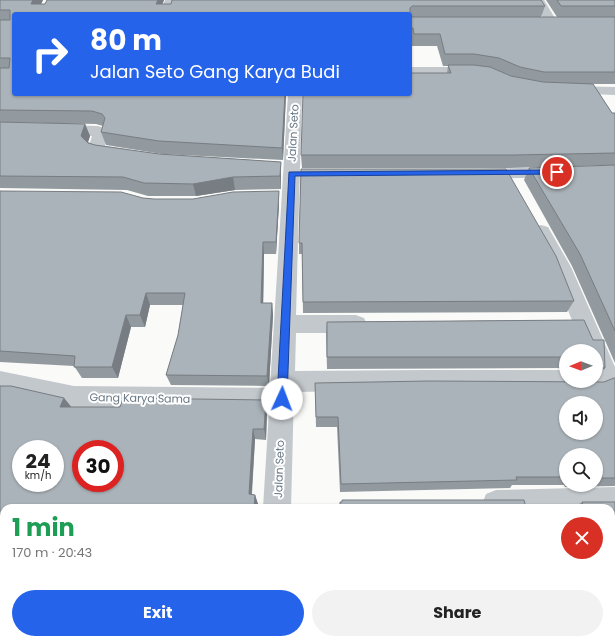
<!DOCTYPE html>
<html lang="en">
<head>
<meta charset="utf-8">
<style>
  :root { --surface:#fff; --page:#f2f2f2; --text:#222; --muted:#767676; --accent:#2563eb }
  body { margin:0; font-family:Poppins,sans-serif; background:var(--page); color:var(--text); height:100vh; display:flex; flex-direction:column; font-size:15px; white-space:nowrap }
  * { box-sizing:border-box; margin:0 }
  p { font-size:13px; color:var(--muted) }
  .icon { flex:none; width:22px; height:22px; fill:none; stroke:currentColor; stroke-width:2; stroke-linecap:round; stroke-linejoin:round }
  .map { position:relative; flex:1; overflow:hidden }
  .details { position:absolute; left:0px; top:504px; width:615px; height:140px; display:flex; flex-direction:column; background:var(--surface); border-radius:12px 12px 0 0; box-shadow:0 1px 3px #0004 }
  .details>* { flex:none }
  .hud { position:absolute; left:12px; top:12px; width:400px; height:84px; border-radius:4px; box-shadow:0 1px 3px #0004; background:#2563eb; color:#fff; overflow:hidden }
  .needle { width:26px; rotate:269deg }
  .fabs { position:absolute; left:559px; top:344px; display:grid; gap:8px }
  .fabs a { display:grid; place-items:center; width:44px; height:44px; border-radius:50%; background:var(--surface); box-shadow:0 1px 3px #0004; font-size:20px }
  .speed { position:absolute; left:12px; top:440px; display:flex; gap:8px; font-size:20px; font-weight:700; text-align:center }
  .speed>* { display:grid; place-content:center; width:52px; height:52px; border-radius:50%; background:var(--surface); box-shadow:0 1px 3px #0004; line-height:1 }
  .speed small { font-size:10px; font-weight:400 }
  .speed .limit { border:6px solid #d22; background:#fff; color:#111 }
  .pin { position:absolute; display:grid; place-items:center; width:34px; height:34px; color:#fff; margin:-17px; border:2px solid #fff; border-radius:50%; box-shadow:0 1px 4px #0007 }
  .me { position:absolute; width:44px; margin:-22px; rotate:2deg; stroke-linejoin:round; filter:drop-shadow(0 0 3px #0008) }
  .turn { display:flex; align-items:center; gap:14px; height:84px; padding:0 12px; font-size:18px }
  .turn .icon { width:52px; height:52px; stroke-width:2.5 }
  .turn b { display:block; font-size:28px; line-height:34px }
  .round { display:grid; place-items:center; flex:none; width:42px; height:42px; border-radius:21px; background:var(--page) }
  .head { display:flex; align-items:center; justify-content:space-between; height:68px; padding:0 12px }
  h1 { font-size:24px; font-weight:700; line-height:30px; color:#1e9e55 }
  .button { display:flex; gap:8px; margin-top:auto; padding:8px 12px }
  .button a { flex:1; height:46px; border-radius:24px; background:var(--accent); color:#fff; font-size:16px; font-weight:700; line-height:46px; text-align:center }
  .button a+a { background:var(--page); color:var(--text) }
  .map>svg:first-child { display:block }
</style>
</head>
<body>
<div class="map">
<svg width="615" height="644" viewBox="0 0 615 644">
  <rect width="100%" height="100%" fill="#fafaf8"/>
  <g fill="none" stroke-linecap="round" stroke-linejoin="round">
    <g fill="#c3c8cc" fill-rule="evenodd">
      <path d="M165,0H177L172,14H160Z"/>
      <path d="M532,0H544L558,23L556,26H548Z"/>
      <path d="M410,67H477L482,68L484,71L482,74L477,75H410Z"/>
      <path d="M568,86L615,87V95L563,93L561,90L563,87Z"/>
      <path d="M288,94H302L296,315H356L364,318L367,324L364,330L356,333H296L295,371L425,370H566V381H596V351H584L551,267L531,232L534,227L541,225L548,227L571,267L615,367V387H604L595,391L425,390L294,392L291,508H263L269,410L74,408L0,391V371L74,386L270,388Z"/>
      <path d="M0,123L98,126L104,128L108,134L105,146L127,149L129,153L127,157C116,159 101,156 90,153L88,150L92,136L0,133Z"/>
      <path d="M615,166V176L479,179L473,178L470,174L473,170L479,169Z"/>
      <path d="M615,487V515H611V508H484L482,504L486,494L496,490Z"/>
      <rect x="256" y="640" width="32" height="4"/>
    </g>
  </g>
  <g fill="#929a9f" fill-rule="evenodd">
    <path d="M0,0H43L41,4H45L47,0H164L162,4L545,6L541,17H557L546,0H615V84H593L612,113H615V165L509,168H302L301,155L447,73L448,66H443L437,46H412L411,40H410V14H14L286,94L283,160L162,154L106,145L101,132L103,126L96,124L0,122Z"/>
    <path d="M0,122L85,124L90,136L88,142L95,145L159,154L281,162V189L235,190L196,196H148L127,190L0,188Z"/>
    <path d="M615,165V363L572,266L524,180L529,168Z"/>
    <path d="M301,169L574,301L567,312L303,313L302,254H299V243Z"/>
    <path d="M0,191L154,199L279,204L276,254H264L263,303H272L273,315L269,386L171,385L166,375L178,335L183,305H150L145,327H131L118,378H82L74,366L0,362Z"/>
    <path d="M584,320L605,368L596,378V351H566V368L327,369L326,334L327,322Z"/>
    <path d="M615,378V486L565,487L564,485H512L510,488L340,492L337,427H316L315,383L604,382ZM566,455H596V485H566Z"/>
    <path d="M0,386L64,398L71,407L267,411L266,440L255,439L252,494L255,495L258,504L4,508V640H238V644H0Z"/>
    <path d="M582,502H615V644H600L599,640H611V508H574Z"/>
  </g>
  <g fill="#777d82">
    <path d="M33,0H43L36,14L31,4Z"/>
    <path d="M158,0H164L159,14L156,4Z"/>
    <path d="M285,94H286L283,160L282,148Z"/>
    <path d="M85,124L90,136L86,148L81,136Z"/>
    <path d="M281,162V189L280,176Z"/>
    <path d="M233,177L235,190L196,196L193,184Z"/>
    <path d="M279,191V204L276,254V242Z"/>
    <path d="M263,242L264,254L263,315L261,303Z"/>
    <path d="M146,293L150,305L145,327L140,315Z"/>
    <path d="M272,303L273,315L269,386L267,376Z"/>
    <path d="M126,315L131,327L118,378L112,367Z"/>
    <path d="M64,398L73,409L60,407Z"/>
    <path d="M266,400L267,411L266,440L264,429Z"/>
    <path d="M253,429L255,439L251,503L249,494Z"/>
    <path d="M255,495L258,504L257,508H254Z"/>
    <path d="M4,579V592L0,591Z"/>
    <rect x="234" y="640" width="4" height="4"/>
  </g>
  <g fill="#aab3b9" stroke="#777d82" fill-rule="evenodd">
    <path d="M0,0H33L31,4H45L47,0H158L156,4H171L172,0H541L545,6H412L410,8V16L412,17H615V72H544L520,67L499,58L474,54H445L440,34H414L413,28H410V14H14V94H285L282,148L159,141L101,132L105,118L102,114L92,111L0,110V68H9L10,58H0V20H10V10H0Z"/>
    <path d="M557,0H615V6H561Z"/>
    <path d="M448,65H474L490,67L511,76L543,82L593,84L612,113H615V153L514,155H301L303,94H410V73H451Z"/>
    <path d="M0,122L85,124L81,136L88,143L95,145L159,154L281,162L280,176L233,177L193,184L144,183L123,177L0,176Z"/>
    <path d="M615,165V331L580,254L529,168Z"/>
    <path d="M301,169H506L556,256L574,301L303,302L302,243H299Z"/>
    <path d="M0,191L121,192L143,198L154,199H193L233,192L279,191L276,242H263L261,303H272L267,376L166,375L178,335L185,293H146L140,315H126L112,367H74L75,356L0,351Z"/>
    <path d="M584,320L593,340H604L605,368H596V351H566V357H327V322Z"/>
    <path d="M614,378H615V478H596V455H566V477H516L517,480L341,484L338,417H316L315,383L429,381L604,382ZM566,403H596V433H566Z"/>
    <path d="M0,386H11L64,398L60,407H120L123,398L266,400L264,429H253L249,494L255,495L254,508H4V579L0,591H4V640H234V644H0ZM21,449H55V483H21ZM81,449H115V483H81Z"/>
    <path d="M342,500H524L526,508H309V507H340V502H342Z"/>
    <path d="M582,502H615V605L611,593V508H584Z"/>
    <path d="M611,632H615V644H614L611,635Z"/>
    <path d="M315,640H560L561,644H315Z"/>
  </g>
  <path fill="#2563eb" stroke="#184099" d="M557,170L560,172L559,174L295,176L287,399L286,402L282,404L279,402L277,399L289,172Z"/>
  <g text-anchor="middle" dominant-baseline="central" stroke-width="4" stroke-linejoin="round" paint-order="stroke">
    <g font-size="11" fill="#657683" stroke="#fff">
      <text transform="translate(293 133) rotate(-87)">Jalan Seto</text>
      <text transform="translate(140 398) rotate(1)">Gang Karya Sama</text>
      <text transform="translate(279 469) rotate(-88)">Jalan Seto</text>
    </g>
  </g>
</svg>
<div class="fabs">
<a><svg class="needle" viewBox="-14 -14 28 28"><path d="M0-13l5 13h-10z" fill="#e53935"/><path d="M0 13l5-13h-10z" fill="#767676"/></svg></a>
<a><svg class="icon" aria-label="sound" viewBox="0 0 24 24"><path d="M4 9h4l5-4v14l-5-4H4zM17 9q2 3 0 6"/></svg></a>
<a><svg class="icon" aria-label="search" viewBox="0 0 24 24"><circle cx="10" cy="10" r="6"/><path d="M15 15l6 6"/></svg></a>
</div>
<div class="speed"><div>24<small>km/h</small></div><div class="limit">30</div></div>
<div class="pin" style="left:557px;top:172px;background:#d93025"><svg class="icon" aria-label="arrive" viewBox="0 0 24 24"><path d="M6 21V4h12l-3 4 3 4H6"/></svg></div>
<svg class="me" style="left:282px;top:399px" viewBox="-20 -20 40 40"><circle r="19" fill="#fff"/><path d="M0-13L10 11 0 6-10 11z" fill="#2563eb"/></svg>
<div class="hud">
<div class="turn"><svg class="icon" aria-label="right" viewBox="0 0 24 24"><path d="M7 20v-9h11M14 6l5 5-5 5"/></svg><div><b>80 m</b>Jalan Seto Gang Karya Budi</div></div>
</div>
<section class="details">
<div class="head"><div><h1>1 min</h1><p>170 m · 20:43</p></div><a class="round" style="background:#d93025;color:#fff"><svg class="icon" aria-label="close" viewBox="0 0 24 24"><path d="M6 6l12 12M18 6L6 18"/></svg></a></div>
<div class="button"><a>Exit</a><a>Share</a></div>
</section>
</div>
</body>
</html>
